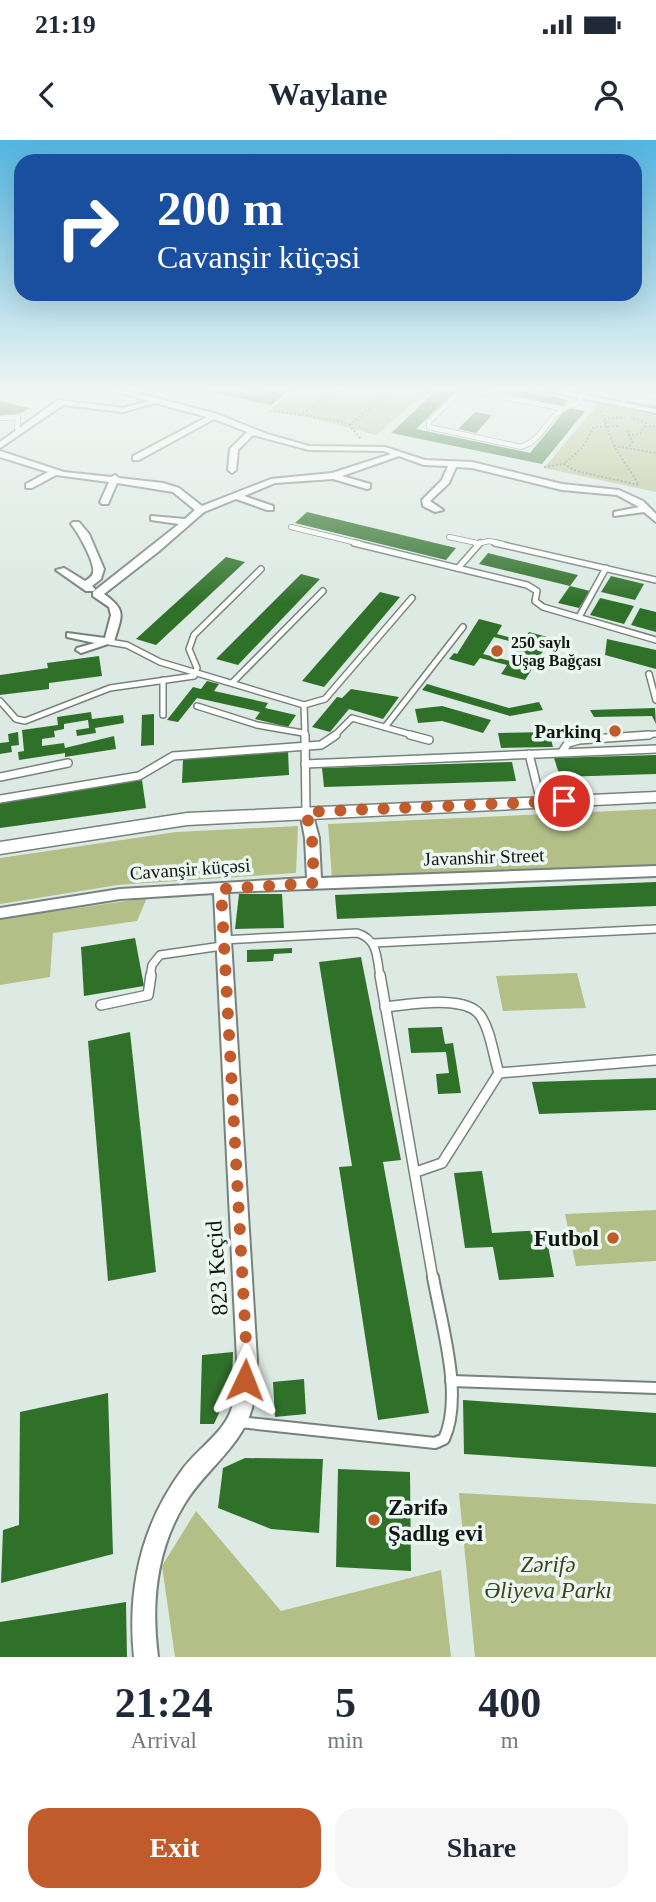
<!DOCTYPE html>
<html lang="en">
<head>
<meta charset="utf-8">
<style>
  :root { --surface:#fff; --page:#f6f6f7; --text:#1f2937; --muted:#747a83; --accent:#c15b2b }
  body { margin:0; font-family:"Times New Roman",serif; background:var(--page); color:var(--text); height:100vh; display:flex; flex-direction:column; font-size:26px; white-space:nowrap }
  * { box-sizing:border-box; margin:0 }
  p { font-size:23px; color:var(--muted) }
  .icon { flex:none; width:38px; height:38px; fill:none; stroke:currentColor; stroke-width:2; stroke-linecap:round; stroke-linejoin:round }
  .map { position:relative; height:1517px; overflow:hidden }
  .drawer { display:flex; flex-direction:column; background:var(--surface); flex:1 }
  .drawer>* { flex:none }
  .banner { position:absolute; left:14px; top:14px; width:628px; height:147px; border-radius:21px; box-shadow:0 7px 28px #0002; background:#1a4fa0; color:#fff; overflow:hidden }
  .pin { position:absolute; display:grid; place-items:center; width:60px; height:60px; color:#fff; margin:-30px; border:4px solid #fff; border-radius:50%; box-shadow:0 2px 7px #0007 }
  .me { position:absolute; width:77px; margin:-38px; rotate:2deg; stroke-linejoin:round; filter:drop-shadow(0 0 5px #0008) }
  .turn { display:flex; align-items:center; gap:24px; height:147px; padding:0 28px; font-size:32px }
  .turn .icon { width:91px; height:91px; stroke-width:2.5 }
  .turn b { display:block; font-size:49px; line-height:60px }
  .eta { display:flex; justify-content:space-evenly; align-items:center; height:119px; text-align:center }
  .eta b { font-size:42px; font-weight:800; line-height:49px }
  .primary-button { display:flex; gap:14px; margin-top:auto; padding:14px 28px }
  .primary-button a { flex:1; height:80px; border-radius:21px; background:var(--accent); color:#fff; font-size:28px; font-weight:800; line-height:80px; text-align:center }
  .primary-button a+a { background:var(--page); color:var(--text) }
  .status { display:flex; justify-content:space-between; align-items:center; height:49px; padding:0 35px; background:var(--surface); direction:ltr }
  .status svg { height:19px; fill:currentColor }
  header { display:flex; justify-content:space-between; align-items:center; height:91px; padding:0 28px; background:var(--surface); font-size:32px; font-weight:800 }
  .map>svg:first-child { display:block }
</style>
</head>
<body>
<div class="status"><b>21:19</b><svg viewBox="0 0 49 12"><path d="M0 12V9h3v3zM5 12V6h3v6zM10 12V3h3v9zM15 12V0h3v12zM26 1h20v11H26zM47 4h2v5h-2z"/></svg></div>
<header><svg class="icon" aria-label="back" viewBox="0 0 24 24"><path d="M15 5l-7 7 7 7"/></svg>Waylane<svg class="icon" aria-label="person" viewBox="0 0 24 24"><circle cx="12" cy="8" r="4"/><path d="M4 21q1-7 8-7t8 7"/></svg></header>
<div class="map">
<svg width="656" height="1517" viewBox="0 0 656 1517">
  <rect width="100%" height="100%" fill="#ddeae4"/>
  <g fill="#b4bf88">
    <path d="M296,250H429L376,295L299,275L267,272Z"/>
    <path d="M598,264L656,275V352L544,328Z"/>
    <path d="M656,669V726L332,739L328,684Z"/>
    <path d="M298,686L296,733L118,745L0,764V718L176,692Z"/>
    <path d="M147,758L137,781L53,793L50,837L0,845V779Z"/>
    <path d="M577,833L586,868L503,871L496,836Z"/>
    <path d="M656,1070V1121L576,1126L565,1074Z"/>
    <path d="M459,1353L656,1364V1517H475Z"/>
    <path d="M196,1371L281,1471L441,1430L451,1517H175L162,1426Z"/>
  </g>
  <g fill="#30712a" fill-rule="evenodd">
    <path d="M236,250L262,256L270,250H290L271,265L205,251Z"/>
    <path d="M437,250H457L416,289L530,313L567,268L585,271L542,324L391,293Z"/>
    <path d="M488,250H519L568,260L562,266Z"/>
    <path d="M0,261L30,268L21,273L0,276Z"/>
    <path d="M475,272L492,275L476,293L458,289Z"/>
    <path d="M307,372L456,408L446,420L295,383Z"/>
    <path d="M488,413L578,435L570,446L590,451L579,468L558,463L570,446L479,424Z"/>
    <path d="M226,417L245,422L156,505L136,499Z"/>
    <path d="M301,434L320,439L238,525L216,519Z"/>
    <path d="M611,436L644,444L635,460L601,452Z"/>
    <path d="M380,452L400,457L324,547L302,541Z"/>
    <path d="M600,458L634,466L624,484L590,475Z"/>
    <path d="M640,468L656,472V492L631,485Z"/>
    <path d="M479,479L502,485L497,494L523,501L529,492L551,498L525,540L501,534L507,525L480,518L474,526L449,519L454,513L457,514ZM494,497L521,504L510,521L483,514Z"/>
    <path d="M607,499L656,510V529L605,515Z"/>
    <path d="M99,516L102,536L49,543V549L0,555V535L48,528L47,523Z"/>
    <path d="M207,541L219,544L214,551L268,563L265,568L296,575L288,587L255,579L260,572L197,558L178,582L167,580L193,547L201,549Z"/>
    <path d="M427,544L509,568L539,562L543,570L510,576L422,550Z"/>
    <path d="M351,549L399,557L383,579L349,569L330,592L312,587L337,557L342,558Z"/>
    <path d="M442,566L491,580L483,593L442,581L418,583L415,569Z"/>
    <path d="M655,568L656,584L652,576L594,577L590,570Z"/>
    <path d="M91,572L92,579L123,575L124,583L95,588L96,593L77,596L76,590L89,588L88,580L64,584V589L54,591L55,597L42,599V606L64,603L65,608L114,596L116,609L65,617V613L19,620L18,612L24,611L22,590L58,585L57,577Z"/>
    <path d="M154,574V605L141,606L142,575Z"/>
    <path d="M18,592L19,605L11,606L12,612L0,614V603L9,602L8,594Z"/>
    <path d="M549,592L553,607L501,608L498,593Z"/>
    <path d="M288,611L289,635L182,643L183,619Z"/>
    <path d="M656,615V634L560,637L554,618Z"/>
    <path d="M512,622L516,641L324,647L322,628Z"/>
    <path d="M142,640L146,668L0,688V661Z"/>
    <path d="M656,742V766L337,779L335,755Z"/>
    <path d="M239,754H282L284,788L235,789Z"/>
    <path d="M135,798L144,846L84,856L81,807Z"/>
    <path d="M292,808V813L274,814L273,821L247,822V810Z"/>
    <path d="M361,817L401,1020L383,1022L429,1273L378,1280L339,1027L352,1026L319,822Z"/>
    <path d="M442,887L445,904L453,903L461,953L438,954L436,934L449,933L446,912L411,913L408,888Z"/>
    <path d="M130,892L156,1132L108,1141L88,901Z"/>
    <path d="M656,938V970L539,974L532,942Z"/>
    <path d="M482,1031L492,1093L545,1090L554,1137L499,1140L493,1107L465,1108L454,1033Z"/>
    <path d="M233,1212L232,1245L214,1284H200L202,1215Z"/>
    <path d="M304,1239L306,1274L275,1277L273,1242Z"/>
    <path d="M108,1253L113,1414L1,1443L3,1390L19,1385L20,1272Z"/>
    <path d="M463,1260L656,1273V1327L464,1314Z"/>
    <path d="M245,1318L323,1319L319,1393L271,1389L218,1368L223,1328Z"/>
    <path d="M338,1329L410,1332L411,1431L336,1427Z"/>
    <path d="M126,1462L127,1517H0V1482Z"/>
  </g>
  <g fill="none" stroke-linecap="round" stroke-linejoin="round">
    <defs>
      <g id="service-far4">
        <path d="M251,250H260"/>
        <path d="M461,250L429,282V287L521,307C549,297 544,272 578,263L584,250"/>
        <path d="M467,250L560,268"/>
        <path d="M620,265L627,258L656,263"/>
        <path d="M0,278L18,277L17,288L21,290"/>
        <path d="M291,387L361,404"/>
        <path d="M449,397L477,403"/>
        <path d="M476,404L489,401L503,404"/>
      </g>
      <g id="service-far3">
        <path d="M354,403L527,445L537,451L535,461L543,467L656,500"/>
        <path d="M495,403L656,440"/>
        <path d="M458,428L480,403"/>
        <path d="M579,477L606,428"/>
        <path d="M109,502L127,505L160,522L304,565"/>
        <path d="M649,534L656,560"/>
        <path d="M163,540V575"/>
        <path d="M233,542L323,451"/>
        <path d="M0,561L16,579L25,581L110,548L194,536L197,528L189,509L194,495L261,429"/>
        <path d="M197,566L257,585L303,593"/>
        <path d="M385,587L463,487"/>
        <path d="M305,596L304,565L325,559L412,458"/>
        <path d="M334,596L352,578L416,596"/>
        <path d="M627,596L656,594"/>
      </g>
      <g id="service-far2">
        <path d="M305,595L306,672"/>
        <path d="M410,595L429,600"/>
        <path d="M562,612L568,603L579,600L649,595"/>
        <path d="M529,614L541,662"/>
        <path d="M305,624L656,609"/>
        <path d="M0,637L68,623"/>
        <path d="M0,659L139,636L173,616L321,605L336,595"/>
        <path d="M222,800L357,793C378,799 377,818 380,837"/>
        <path d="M374,803L656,789"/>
        <path d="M150,837L152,825L160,815L222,806"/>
      </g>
      <g id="service-far1">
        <path d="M380,835L433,1139"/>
        <path d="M101,865L148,855L151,835"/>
        <path d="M385,867C408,865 465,854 480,875C491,891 493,915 499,933L442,1023L416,1032"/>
        <path d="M499,933L656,920"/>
      </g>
      <g id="service">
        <path d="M451,1241L656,1248"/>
        <path d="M239,1282L435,1303L444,1299C464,1256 441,1183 433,1137"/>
      </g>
      <g id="minor">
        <path d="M112,250H126L217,274L267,294L309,306L385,307L425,320L472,322L562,344L619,350L643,361L656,374V382L644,372L614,376V372L639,367L617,355L562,350L472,328L456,327L449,343L430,361L443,370L435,372L423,366L422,360L442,340L448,326L424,325L399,316L342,336L370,344V348L367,349L333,339L275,343L244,356L273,366V370H267L236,359L204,372L158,412L104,454C128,471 121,476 114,502L81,513L76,510L77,508L95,503L67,497V493L105,498L111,475L109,467L93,456V452L179,384L151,380V376L185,379L195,370L173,352L117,343L108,364H102L100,362L109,342L56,335L32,348H26V344L48,332L0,317V311L64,332L111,337L115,335L119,338L163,343L179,348L202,366L271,339L332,333L391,314L384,311L309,310L253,295L238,310L236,330L232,333L228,330L230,309L247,292L214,279L139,320H133V316L207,277L155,263L123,272L63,265L0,308V302L58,260L123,268L149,261Z"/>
        <path d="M540,250H558L656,269V273Z"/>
        <path d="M73,382H79L89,394L104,429L101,439L92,446L95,449L94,451H86L56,430L64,428L85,441C88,439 92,437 93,433C96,424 78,392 71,384Z"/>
        <path d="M306,668L312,672L319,698L321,738L656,726V736L228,752L257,1220C256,1236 256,1252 252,1268C242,1306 205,1330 185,1363C156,1410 151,1463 158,1517H134C127,1449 141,1386 182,1330C196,1310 220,1296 230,1273C237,1257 236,1237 237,1220L214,753L120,759L0,778V768L120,749L307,738L305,698L300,672Z"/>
      </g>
      <path id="tertiary" d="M656,652V662L187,685L0,714V702L187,673Z"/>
    </defs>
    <use href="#service-far4" stroke="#77827d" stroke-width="6"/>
    <use href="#service-far3" stroke="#77827d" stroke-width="8"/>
    <use href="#service-far2" stroke="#77827d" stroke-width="10"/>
    <use href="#service-far1" stroke="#77827d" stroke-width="12"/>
    <use href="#service" stroke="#77827d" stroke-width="14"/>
    <use href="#minor" stroke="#77827d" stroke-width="4"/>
    <use href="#tertiary" stroke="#77827d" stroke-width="3"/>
    <g stroke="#707975" stroke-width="2" stroke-dasharray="2 2" stroke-linecap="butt">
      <path d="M274,271L340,281L349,285L361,299"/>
      <path d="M601,271L614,306L639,345"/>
      <path d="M299,275L340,250"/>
      <path d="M604,279L625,277"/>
      <path d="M350,285L390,250"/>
      <path d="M618,286L594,287L582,308L564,324L576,331L639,345"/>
      <path d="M645,286L656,287"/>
      <path d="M627,291L633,302L628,308"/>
      <path d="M628,295L640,294L646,283L631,278"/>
      <path d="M614,306L656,313"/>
      <path d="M544,327L564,324"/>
    </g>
    <use href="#service-far4" stroke="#fff" stroke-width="4.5"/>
    <use href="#service-far3" stroke="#fff" stroke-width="5"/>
    <use href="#service-far2" stroke="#fff" stroke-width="7"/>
    <use href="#service-far1" stroke="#fff" stroke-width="9"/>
    <use href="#service" stroke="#fff" stroke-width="10"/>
    <use href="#minor" fill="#fff" fill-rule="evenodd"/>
    <use href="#tertiary" fill="#fff" fill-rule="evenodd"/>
  </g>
  <linearGradient id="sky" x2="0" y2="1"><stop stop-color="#53b5e0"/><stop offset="0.54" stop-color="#f0f6f3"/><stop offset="1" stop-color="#f0f6f3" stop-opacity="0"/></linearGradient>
  <rect width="656" height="463" fill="url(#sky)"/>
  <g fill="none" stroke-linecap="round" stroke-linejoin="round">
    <path stroke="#c15b2b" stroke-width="12" stroke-dasharray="0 21.6" d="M245,1240L247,1220L221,749L314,743L312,698L306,672L564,661"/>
  </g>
  <g fill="#c15b2b" stroke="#ebf7f1" stroke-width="2.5">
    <circle cx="497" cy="511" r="7"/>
    <circle cx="615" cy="591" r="7"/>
    <circle cx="613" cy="1098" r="7"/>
    <circle cx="374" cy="1380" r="7"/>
  </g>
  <g text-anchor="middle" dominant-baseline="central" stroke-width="7" stroke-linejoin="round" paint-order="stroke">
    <g font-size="16" font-weight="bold" fill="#111513" stroke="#ebf7f1" text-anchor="start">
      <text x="511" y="502">250 saylı<tspan x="511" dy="18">Uşag Bağçası</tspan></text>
    </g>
    <g font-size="19" font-weight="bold" fill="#111513" stroke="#ebf7f1" text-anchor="end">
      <text x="601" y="591">Parkinq</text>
    </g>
    <g font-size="19" fill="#111513" stroke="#ebf7f1">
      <text transform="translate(484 717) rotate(-2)">Javanshir Street</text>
      <text transform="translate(190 729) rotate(-4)">Cavanşir küçəsi</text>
    </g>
    <g font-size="23" font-weight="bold" fill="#111513" stroke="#ebf7f1" text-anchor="end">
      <text x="599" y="1098">Futbol</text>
      <text x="388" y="1367" text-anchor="start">Zərifə<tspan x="388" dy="26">Şadlıg evi</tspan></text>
    </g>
    <g font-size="23" fill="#111513" stroke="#ebf7f1">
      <text transform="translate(217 1128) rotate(-94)">823 Keçid</text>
    </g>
    <g font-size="23" font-style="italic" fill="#3c421a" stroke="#ebf7f1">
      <text x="548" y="1424">Zərifə<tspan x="548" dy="26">Əliyeva Parkı</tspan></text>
    </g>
  </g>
</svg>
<div class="pin" style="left:564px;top:661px;background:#d93025"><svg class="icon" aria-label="arrive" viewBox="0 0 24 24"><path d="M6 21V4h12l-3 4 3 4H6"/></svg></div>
<svg class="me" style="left:245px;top:1240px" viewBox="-20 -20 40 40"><path d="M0-17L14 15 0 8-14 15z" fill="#c15b2b" stroke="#fff" stroke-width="4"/></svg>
<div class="banner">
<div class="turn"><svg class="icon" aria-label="right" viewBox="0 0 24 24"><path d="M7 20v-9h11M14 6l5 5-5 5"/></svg><div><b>200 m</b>Cavanşir küçəsi</div></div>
</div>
</div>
<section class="drawer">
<div class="eta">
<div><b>21:24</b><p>Arrival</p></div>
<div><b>5</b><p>min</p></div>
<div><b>400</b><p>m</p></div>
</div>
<div class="primary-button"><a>Exit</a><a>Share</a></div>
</section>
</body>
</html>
